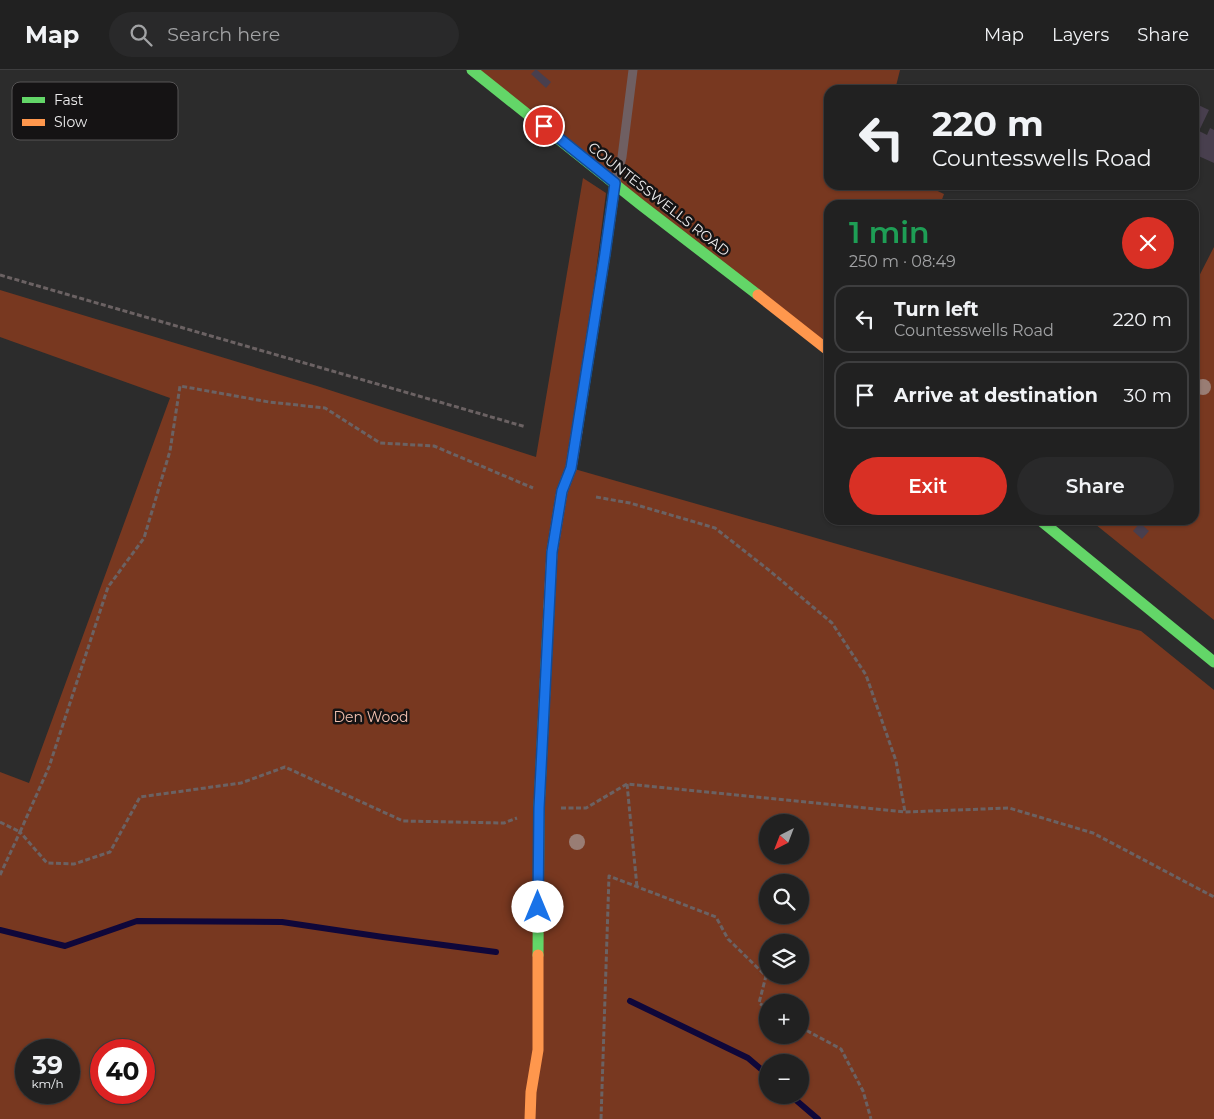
<!DOCTYPE html>
<html lang="en">
<head>
<meta charset="utf-8">
<style>
  :root { --surface:#212121; --page:#29292a; --text:#f1f3f6; --muted:#a2a3a5; --line:#3e3e3f; --accent:#d93025 }
  body { margin:0; font-family:Montserrat,sans-serif; background:var(--page); color:var(--text); height:100vh; display:flex; flex-direction:column; font-size:19px; white-space:nowrap }
  * { box-sizing:border-box; margin:0 }
  p { font-size:16px; color:var(--muted) }
  .icon { flex:none; width:28px; height:28px; fill:none; stroke:currentColor; stroke-width:2; stroke-linecap:round; stroke-linejoin:round }
  .map { position:relative; flex:1; overflow:hidden }
  .drawer { position:absolute; left:824px; top:130px; width:375px; height:325px; display:flex; flex-direction:column; background:var(--surface); border-radius:15px; box-shadow:0 1px 4px #0004,0 0 0 1px var(--line) }
  .drawer>* { flex:none }
  .guide { position:absolute; left:824px; top:15px; width:375px; height:105px; border-radius:15px; box-shadow:0 1px 4px #0004,0 0 0 1px var(--line); background:#212121; color:var(--text); overflow:hidden }
  .needle { width:32px; rotate:222deg }
  .buttons { position:absolute; left:759px; top:744px; display:grid; gap:10px }
  .buttons a { display:grid; place-items:center; width:50px; height:50px; border-radius:50%; background:var(--surface); box-shadow:0 1px 4px #0004,0 0 0 1px var(--line); font-size:25px }
  .speed { position:absolute; left:15px; top:969px; display:flex; gap:10px; font-size:25px; font-weight:700; text-align:center }
  .speed>* { display:grid; place-content:center; width:65px; height:65px; border-radius:50%; background:var(--surface); box-shadow:0 1px 4px #0004,0 0 0 1px var(--line); line-height:1 }
  .speed small { font-size:12px; font-weight:400 }
  .speed .limit { border:8px solid #d22; background:#fff; color:#111 }
  .pin { position:absolute; display:grid; place-items:center; width:42px; height:42px; color:#fff; margin:-21px; border:2px solid #fff; border-radius:50%; box-shadow:0 1px 5px #0007 }
  .me { position:absolute; width:55px; margin:-28px; rotate:0deg; stroke-linejoin:round; filter:drop-shadow(0 0 4px #0008) }
  .turn { display:flex; align-items:center; gap:18px; height:105px; padding:0 25px; font-size:22px }
  .turn .icon { width:65px; height:65px; stroke-width:2.5 }
  .turn b { display:block; font-size:35px; line-height:42px }
  .round { display:grid; place-items:center; flex:none; width:52px; height:52px; border-radius:26px; background:var(--page) }
  .headline { display:flex; align-items:center; justify-content:space-between; height:85px; padding:0 25px }
  h1 { font-size:30px; font-weight:600; line-height:38px; color:#1e9e55 }
  .button { display:flex; gap:10px; margin-top:auto; padding:10px 25px }
  .button a { flex:1; height:58px; border-radius:30px; background:var(--accent); color:#fff; font-size:20px; font-weight:600; line-height:58px; text-align:center }
  .button a+a { background:var(--page); color:var(--text) }
  ul { padding:0; list-style:none }
  li { display:flex; align-items:center; gap:15px; height:68px; margin:0 10px 8px; padding:0 15px; border:2px solid var(--line); border-radius:15px }
  li div { flex:1 }
  li b { display:block; font-size:19px }
  li em { font-style:normal }
  header { display:flex; align-items:center; gap:30px; box-sizing:border-box; height:70px; padding:0 25px; background:var(--surface); border-bottom:1px solid var(--line) }
  header strong { font-size:24px }
  nav { display:flex; gap:28px; margin-inline-start:auto; font-size:18px }
  .search { width:350px; height:45px; background:var(--page); display:flex; align-items:center; gap:12px; box-sizing:border-box; padding:0 18px; border-radius:28px; color:var(--muted); font-size:19px }
  .map>svg:first-child { display:block }
</style>
</head>
<body>
<header>
<strong>Map</strong>
<div class="search"><svg class="icon" aria-label="search" viewBox="0 0 24 24"><circle cx="10" cy="10" r="6"/><path d="M15 15l6 6"/></svg>Search here</div>
<nav><a>Map</a><a>Layers</a><a>Share</a></nav>
</header>
<div class="map">
<svg width="1214" height="1049" viewBox="0 0 1214 1049">
  <rect width="100%" height="100%" fill="#2c2c2c"/>
  <g fill="#783820" fill-rule="evenodd">
    <path d="M472,0H900L895,20H829V115H925L944,124L940,135H829V281Z"/>
    <path d="M583,108L606,123L571,398L1141,561L1214,620V1049H0V702L29,713L170,328L0,267V220L317,316L536,387ZM768,752H800V785H768ZM768,812H800V845H768ZM768,872H800V905H768ZM768,932H800V965H768ZM26,980H69V1022H26ZM101,980H144V1022H101ZM768,992H800V1025H768Z"/>
    <path d="M1214,177V550L1090,450H1194V216Z"/>
  </g>
  <g fill="none" stroke-linecap="round" stroke-linejoin="round">
    <g stroke="#0f073a" stroke-width="6">
      <path d="M0,860L65,876L137,851L282,852L383,867L496,882"/>
      <path d="M630,931L748,988L768,1005"/>
      <path d="M790,1025L818,1049"/>
    </g>
  </g>
  <g fill="#483f4e">
    <path d="M535,0H537L551,12L546,18L531,4Z"/>
    <path d="M1194,33L1209,40L1199,61L1207,65L1210,58L1214,60V93L1194,84Z"/>
    <path d="M1140,453L1149,461L1142,469L1133,461Z"/>
  </g>
  <g fill="none" stroke-linecap="round" stroke-linejoin="round">
    <g stroke="#6b6263" stroke-width="3" stroke-dasharray="5 2.5" stroke-linecap="butt">
      <path d="M0,205L526,357"/>
      <path d="M596,427L630,433L715,458L770,501L832,553L866,605L896,691L905,742"/>
      <path d="M627,714L637,817"/>
      <path d="M561,738H586L627,714L905,742L1009,738L1093,763L1214,827"/>
      <path d="M0,752L20,762L49,697L108,517L144,468L170,381L180,316L269,332L325,338L380,373L434,376L533,418"/>
      <path d="M0,805L20,762L47,793L74,794L110,782L140,727L241,713L285,697L403,751L504,753L517,748"/>
      <path d="M800,957L841,979L863,1021L871,1049"/>
      <path d="M601,1049L609,806L716,847L728,869L766,906L759,933L768,939"/>
    </g>
    <path stroke="#6f5f62" stroke-width="9" d="M616,110L622,87L633,0"/>
    <g stroke="#63d668" stroke-width="11">
      <path d="M472,0L641,135L758,225"/>
      <path d="M577,361L605,184L615,113"/>
      <path d="M1040,450L1214,592"/>
      <path d="M538,885L539,738L549,537"/>
    </g>
    <g stroke="#ff974d" stroke-width="11">
      <path d="M758,225L829,281"/>
      <path d="M549,537L552,482L562,421L571,398L577,361"/>
      <path d="M530,1049L531,1022L538,980V885"/>
    </g>
  </g>
  <g fill="#997d74">
    <circle cx="1203" cy="317" r="8"/>
    <circle cx="577" cy="772" r="8"/>
  </g>
  <g fill="none" stroke-linecap="round" stroke-linejoin="round">
    <defs>
      <path id="route" d="M538,837L539,738L552,482L562,421L571,398L605,184L615,113L544,56"/>
    </defs>
    <use href="#route" stroke="#114b97" stroke-width="12"/>
    <use href="#route" stroke="#1a73e8" stroke-width="9"/>
  </g>
  <g text-anchor="middle" dominant-baseline="central" stroke-width="5" stroke-linejoin="round" paint-order="stroke">
    <g font-size="14" fill="#edeced" stroke="#151314">
      <text transform="translate(659 129) rotate(38)">COUNTESSWELLS ROAD</text>
    </g>
    <g font-size="14" fill="#f2c0af" stroke="#151314">
      <text x="371" y="647">Den Wood</text>
    </g>
  </g>
  <rect x="12" y="12" width="166" height="58" rx="8" fill="#151314" stroke="#565455" stroke-width="1"/>
  <rect x="22" y="27" width="23" height="6" fill="#63d668"/>
  <rect x="22" y="49" width="23" height="7" fill="#ff974d"/>
  <g font-size="14" fill="#edeced">
    <text x="54" y="35">Fast</text>
    <text x="54" y="57">Slow</text>
  </g>
</svg>
<div class="buttons">
<a><svg class="needle" viewBox="-14 -14 28 28"><path d="M0-13l5 13h-10z" fill="#e53935"/><path d="M0 13l5-13h-10z" fill="#a2a3a5"/></svg></a>
<a><svg class="icon" aria-label="search" viewBox="0 0 24 24"><circle cx="10" cy="10" r="6"/><path d="M15 15l6 6"/></svg></a>
<a><svg class="icon" aria-label="layers" viewBox="0 0 24 24"><path d="M12 4l9 5-9 5-9-5zM3 14l9 5 9-5"/></svg></a>
<a>+</a>
<a>−</a>
</div>
<div class="speed"><div>39<small>km/h</small></div><div class="limit">40</div></div>
<div class="pin" style="left:544px;top:56px;background:#d93025"><svg class="icon" aria-label="arrive" viewBox="0 0 24 24"><path d="M6 21V4h12l-3 4 3 4H6"/></svg></div>
<svg class="me" style="left:538px;top:837px" viewBox="-20 -20 40 40"><circle r="19" fill="#fff"/><path d="M0-13L10 11 0 6-10 11z" fill="#1a73e8"/></svg>
<div class="guide">
<div class="turn"><svg class="icon" aria-label="left" viewBox="0 0 24 24"><path d="M17 20v-9H6M10 6l-5 5 5 5"/></svg><div><b>220 m</b>Countesswells Road</div></div>
</div>
<section class="drawer">
<div class="headline"><div><h1>1 min</h1><p>250 m · 08:49</p></div><a class="round" style="background:#d93025;color:#fff"><svg class="icon" aria-label="close" viewBox="0 0 24 24"><path d="M6 6l12 12M18 6L6 18"/></svg></a></div>
<ul>
<li><svg class="icon" aria-label="left" viewBox="0 0 24 24"><path d="M17 20v-9H6M10 6l-5 5 5 5"/></svg><div><b>Turn left</b><p>Countesswells Road</p></div><em>220 m</em></li>
<li><svg class="icon" aria-label="arrive" viewBox="0 0 24 24"><path d="M6 21V4h12l-3 4 3 4H6"/></svg><div><b>Arrive at destination</b></div><em>30 m</em></li>
</ul>
<div class="button"><a>Exit</a><a>Share</a></div>
</section>
</div>
</body>
</html>
